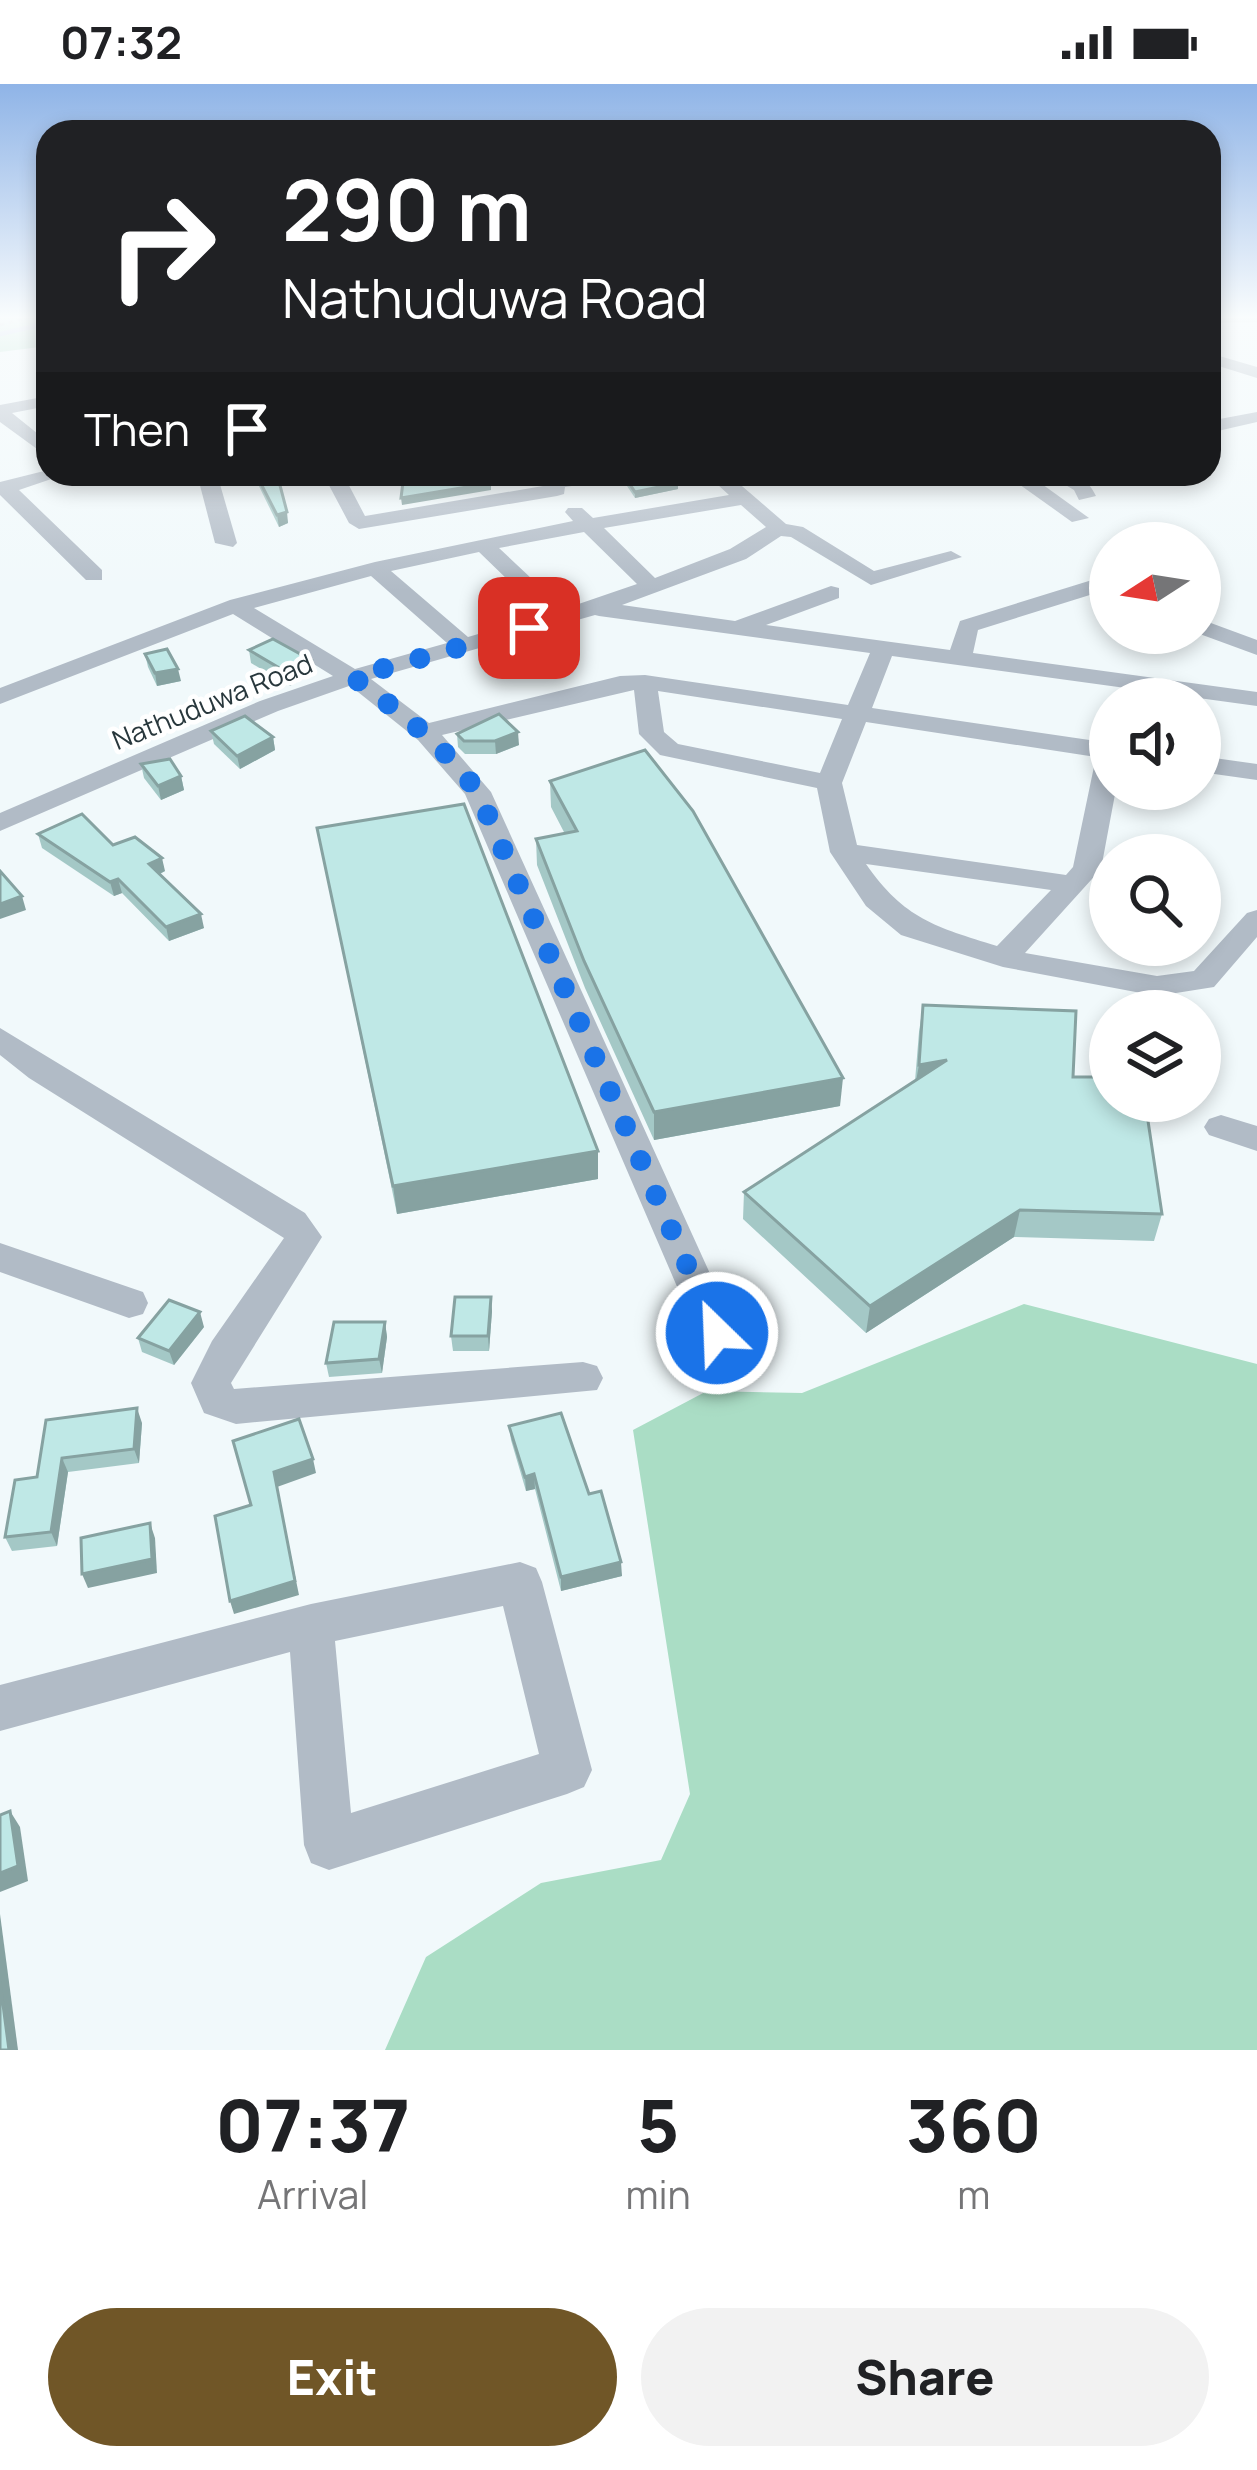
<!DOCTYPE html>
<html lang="en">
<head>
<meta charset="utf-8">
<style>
  :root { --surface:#fff; --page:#f2f2f2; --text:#202124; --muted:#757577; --accent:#705627 }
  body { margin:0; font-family:Manrope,sans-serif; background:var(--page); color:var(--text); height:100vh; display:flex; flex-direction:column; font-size:45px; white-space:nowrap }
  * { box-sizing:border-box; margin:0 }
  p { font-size:39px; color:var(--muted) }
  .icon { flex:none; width:66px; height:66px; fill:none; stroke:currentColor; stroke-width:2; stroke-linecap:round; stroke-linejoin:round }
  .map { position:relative; height:1966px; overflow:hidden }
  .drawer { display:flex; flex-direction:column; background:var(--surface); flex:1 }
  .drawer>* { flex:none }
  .top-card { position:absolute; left:36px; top:36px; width:1185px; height:366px; border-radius:36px; box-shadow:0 6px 18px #0003; background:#202124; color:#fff; overflow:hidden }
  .needle { width:78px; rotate:258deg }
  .tools { position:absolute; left:1089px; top:438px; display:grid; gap:24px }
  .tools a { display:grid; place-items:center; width:132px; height:132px; border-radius:50%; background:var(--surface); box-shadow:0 6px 18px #0003; font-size:60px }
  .pin { position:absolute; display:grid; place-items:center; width:102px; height:102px; color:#fff; margin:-51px; border-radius:24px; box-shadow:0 6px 18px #0006 }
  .me { position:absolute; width:132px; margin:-66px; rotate:336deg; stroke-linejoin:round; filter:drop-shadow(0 0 9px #0008) }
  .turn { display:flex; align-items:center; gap:42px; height:252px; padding:0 48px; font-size:54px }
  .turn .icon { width:156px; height:156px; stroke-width:2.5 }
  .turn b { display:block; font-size:84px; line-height:102px }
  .then { display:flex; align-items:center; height:114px; padding:0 48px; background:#0003; gap:24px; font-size:45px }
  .eta { display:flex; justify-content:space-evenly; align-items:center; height:204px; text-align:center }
  .eta b { font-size:72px; font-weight:800; line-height:84px }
  .cta { display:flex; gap:24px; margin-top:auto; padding:24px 48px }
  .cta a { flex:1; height:138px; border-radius:72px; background:var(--accent); color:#fff; font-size:48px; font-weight:800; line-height:138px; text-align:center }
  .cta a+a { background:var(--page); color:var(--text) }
  .status { display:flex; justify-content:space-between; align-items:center; height:84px; padding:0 60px; background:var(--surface); direction:ltr }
  .status svg { height:33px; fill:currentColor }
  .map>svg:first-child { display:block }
</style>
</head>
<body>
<div class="status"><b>07:32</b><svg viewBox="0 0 49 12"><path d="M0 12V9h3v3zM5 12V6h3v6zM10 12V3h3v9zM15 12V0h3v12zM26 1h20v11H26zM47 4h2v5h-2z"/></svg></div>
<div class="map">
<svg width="1257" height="1966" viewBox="0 0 1257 1966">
  <rect width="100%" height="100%" fill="#f1f9fb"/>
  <g fill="#aaddc5">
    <path d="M0,232H48V262L0,268Z"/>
    <path d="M1024,1220L1257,1280V1966H385L426,1873L541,1799L661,1776L690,1710L633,1346L707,1307L802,1309Z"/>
  </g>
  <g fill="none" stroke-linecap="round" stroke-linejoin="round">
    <path stroke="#aab3e5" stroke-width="4.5" d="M0,250L48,239"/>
    <path stroke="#97a2a5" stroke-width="3" stroke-dasharray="4.5 4.5" stroke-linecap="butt" d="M0,241L34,232"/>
    <g fill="#b1bbc6" fill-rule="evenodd">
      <path d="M1209,232H1257V238L1209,239Z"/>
      <path d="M1209,269L1257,283V294L1209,279Z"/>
      <path d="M48,312V322L12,329L48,358V373L0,338V321Z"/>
      <path d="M1257,328V338L1209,349V337Z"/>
      <path d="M48,386V390H66L19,406L102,486V496H86L0,411V398Z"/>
      <path d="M197,390H217L237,459L233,463L215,459Z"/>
      <path d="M323,390H343L365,432L543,402V395L550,393L624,390L614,396L565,403L564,410L557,412L359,445L349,439Z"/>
      <path d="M706,390H728L786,440L803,443L874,487L951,467L962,473L871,501L791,453L781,452L746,475L622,521L735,537L831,502L839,504V514L766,541L950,566L960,537L1092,496L1110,500V514L1093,510L978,546L973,569L1257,608V622L892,572L872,624L1110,659V705H1116L1101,785L1025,869L1157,892L1194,887L1247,829L1257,826V853L1214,903L1157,912L1003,883L901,851L866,822L830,768L817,704L660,671L639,650L634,606L442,651L491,708L737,1249L731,1260L717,1264L703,1260L697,1249L465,710L418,656L358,608L349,602L278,627L0,747V729L260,617L333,592L233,530L0,620V604L230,516L375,478L573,437L565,428L568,424H582L593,434L729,411ZM741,421L766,443L730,465L655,494L604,444ZM584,448L637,500L564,525L499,464ZM479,468L544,531L468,553L391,487ZM371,492L447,559L355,585L254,524ZM595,531L599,532L870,569L848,621L645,591L620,592L429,639L371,595ZM658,607L842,635L820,689L678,660L664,648ZM866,638L1096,673L1073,783L1066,791L857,761L842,699ZM866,780L1051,806L997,862C936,843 904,835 866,780Z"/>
      <path d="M1005,390H1028L1089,434L1072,438Z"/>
      <path d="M1047,390C1069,390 1086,390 1096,412L1079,416L1074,406Z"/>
      <path d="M1200,535L1257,556V571L1197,549Z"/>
      <path d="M1200,672L1257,680V696L1200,688Z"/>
      <path d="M0,944L305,1129L322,1153L231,1299L234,1305L583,1278L597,1282L603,1294L597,1306L236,1340L204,1329L191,1299L212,1257L284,1154L29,994L0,971Z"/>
      <path d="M1221,1031L1257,1042V1067L1209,1051L1204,1043L1209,1035Z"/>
      <path d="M0,1159L143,1208L148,1219L143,1230L129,1234L0,1188Z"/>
      <path d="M520,1478L536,1484L542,1498L592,1686L584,1703L567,1710L329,1786L311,1779L304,1761L290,1568L0,1647V1601L311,1520ZM503,1522L539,1670L351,1729L335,1557Z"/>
    </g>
  </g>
  <g fill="#a4c8c6">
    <path d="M253,390H277L288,439L279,443Z"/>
    <path d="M623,390L678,405L635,414L623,396Z"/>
    <path d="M249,566L311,576L313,588L290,602L251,579Z"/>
    <path d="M145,570L181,597L157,602L148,583Z"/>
    <path d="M211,647L273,653L275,666L240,685L214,660Z"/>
    <path d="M457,650L519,661L496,670H465L458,663Z"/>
    <path d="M141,680L181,692L184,706L161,716L144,694Z"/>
    <path d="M550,697L840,1022L654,1056L585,904L537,781L536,755L565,750L551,723Z"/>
    <path d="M317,744L598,1095L397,1130Z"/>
    <path d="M38,750L113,761L165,787L160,790L204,844L169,857L122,809L114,812L42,764Z"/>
    <path d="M923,921L1073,993L1162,1130L1154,1157L1014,1153L866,1249L743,1135L744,1108L915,997L919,948Z"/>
    <path d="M492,1227L489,1267H453L451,1252Z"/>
    <path d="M385,1238L387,1253L382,1289L329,1293L326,1279Z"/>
    <path d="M204,1243L174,1281L142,1268L138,1254Z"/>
    <path d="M46,1336L142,1339L139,1379L68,1388L57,1462L12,1467L5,1453L37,1393Z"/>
    <path d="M509,1342L589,1410L622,1492L561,1507L535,1405L526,1407L511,1356Z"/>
  </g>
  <g fill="#86a2a1">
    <path d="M491,399V406L402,421L401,414Z"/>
    <path d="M678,399V405L635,414V408Z"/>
    <path d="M287,428L288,439L279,443L277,431Z"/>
    <path d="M311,576L313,588L290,602L288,589Z"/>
    <path d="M178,585L181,597L157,602L155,589Z"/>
    <path d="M518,648L519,661L496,670L495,657Z"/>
    <path d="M273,653L275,666L240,685L237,672Z"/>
    <path d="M181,692L184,706L161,716L158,702Z"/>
    <path d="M162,774L165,787L153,793L149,780Z"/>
    <path d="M118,795L122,809L114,812L110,798Z"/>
    <path d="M22,812L26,826L0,835V820Z"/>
    <path d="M201,830L204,844L169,857L166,843Z"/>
    <path d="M947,976L914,1008L919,981Z"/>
    <path d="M843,994L840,1022L654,1056V1028Z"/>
    <path d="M598,1067V1095L397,1130L393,1102Z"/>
    <path d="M1020,1126L1014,1153L866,1249L870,1222Z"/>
    <path d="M491,1213L492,1227L489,1267L488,1252Z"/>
    <path d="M200,1228L204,1243L174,1281L169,1267Z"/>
    <path d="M385,1238L387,1253L382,1289L379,1275Z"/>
    <path d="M137,1324L142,1339L139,1379L134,1365Z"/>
    <path d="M62,1374L68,1388L57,1462L51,1448Z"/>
    <path d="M313,1375L316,1389L277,1403L299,1511L234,1530L230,1517L274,1388Z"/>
    <path d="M534,1390L535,1405L526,1407L525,1393Z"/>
    <path d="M150,1439L155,1454L157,1489L88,1504L82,1490Z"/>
    <path d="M621,1478L622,1492L561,1507V1493Z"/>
    <path d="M10,1727L20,1743L28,1797L0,1808V1789Z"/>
    <path d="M0,1830L18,1966H9L0,1898Z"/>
  </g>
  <g fill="#bfe8e6" stroke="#86a2a1" stroke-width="3">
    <path d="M256,390H277L287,428L277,431Z"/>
    <path d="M404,390H485L491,399L401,414Z"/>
    <path d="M623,390H665L678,399L635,408Z"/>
    <path d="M273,555L311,576L288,589L249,566Z"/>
    <path d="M167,565L178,585L155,589L145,570Z"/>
    <path d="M499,630L518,648L495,657H464L457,650Z"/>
    <path d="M245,632L273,653L237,672L211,647Z"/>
    <path d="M645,666L693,727L843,994L654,1028L584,877L536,755L577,747L550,697Z"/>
    <path d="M170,675L181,692L158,702L141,680Z"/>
    <path d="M464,720L598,1067L393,1102L317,744Z"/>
    <path d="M82,730L113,761L135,753L162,774L149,780L201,830L166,843L118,795L110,798L38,750Z"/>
    <path d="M0,787L22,812L0,820Z"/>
    <path d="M923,921L1076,927L1073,993H1097L1110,999V1017H1145L1162,1130L1020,1126L870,1222L744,1108L947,976L919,981Z"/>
    <path d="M455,1213H491L488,1252H451Z"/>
    <path d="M169,1216L200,1228L169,1267L138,1254Z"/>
    <path d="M334,1238H385L379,1275L326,1279Z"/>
    <path d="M137,1324L134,1365L62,1374L51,1448L5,1453L15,1396L37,1393L46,1336Z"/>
    <path d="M561,1329L589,1410L601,1407L621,1478L561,1493L534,1390L525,1393L509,1342Z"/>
    <path d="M299,1335L313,1375L274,1388L295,1497L230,1517L215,1432L251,1421L233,1357Z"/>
    <path d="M150,1439L152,1475L82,1490L81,1454Z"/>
    <path d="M10,1727L18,1782L0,1789V1731Z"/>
    <path d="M0,1898L9,1966H0Z"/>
  </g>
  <linearGradient id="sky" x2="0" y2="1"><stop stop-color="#8fb4e7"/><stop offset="0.46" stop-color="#f9fcfd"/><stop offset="1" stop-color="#f9fcfd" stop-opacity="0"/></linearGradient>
  <rect width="1257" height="507" fill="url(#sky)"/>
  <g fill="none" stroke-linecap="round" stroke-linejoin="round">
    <path stroke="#1a73e8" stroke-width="21" stroke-dasharray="0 37.8" d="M529,544L353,593C399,628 444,660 478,709L717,1249"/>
  </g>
  <g text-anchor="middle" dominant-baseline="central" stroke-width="9" stroke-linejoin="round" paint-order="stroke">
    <g font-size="27" fill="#28373c" stroke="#fff">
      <text transform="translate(212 617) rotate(-22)">Nathuduwa Road</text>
    </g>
  </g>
</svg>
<div class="tools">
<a><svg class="needle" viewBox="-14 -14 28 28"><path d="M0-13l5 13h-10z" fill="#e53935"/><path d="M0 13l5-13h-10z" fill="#757577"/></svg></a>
<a><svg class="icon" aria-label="sound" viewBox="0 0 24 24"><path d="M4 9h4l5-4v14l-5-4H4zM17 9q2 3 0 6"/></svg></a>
<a><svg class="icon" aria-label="search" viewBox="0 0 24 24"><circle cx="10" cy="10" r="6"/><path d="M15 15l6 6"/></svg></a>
<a><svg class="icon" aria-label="layers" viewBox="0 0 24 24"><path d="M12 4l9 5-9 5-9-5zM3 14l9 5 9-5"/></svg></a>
</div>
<div class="pin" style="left:529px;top:544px;background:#d93025"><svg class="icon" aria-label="arrive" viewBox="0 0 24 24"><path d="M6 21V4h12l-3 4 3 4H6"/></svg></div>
<svg class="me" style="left:717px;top:1249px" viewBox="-20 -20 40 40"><circle r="17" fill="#1a73e8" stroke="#fff" stroke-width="3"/><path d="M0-11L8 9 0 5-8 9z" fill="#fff"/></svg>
<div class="top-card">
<div class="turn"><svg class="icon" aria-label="right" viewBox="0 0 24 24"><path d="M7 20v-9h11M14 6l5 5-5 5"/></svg><div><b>290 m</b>Nathuduwa Road</div></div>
<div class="then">Then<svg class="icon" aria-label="arrive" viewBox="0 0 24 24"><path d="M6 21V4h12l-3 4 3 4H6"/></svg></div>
</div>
</div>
<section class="drawer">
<div class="eta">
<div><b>07:37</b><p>Arrival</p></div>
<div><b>5</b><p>min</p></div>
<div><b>360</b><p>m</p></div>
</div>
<div class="cta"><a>Exit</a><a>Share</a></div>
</section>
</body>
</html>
